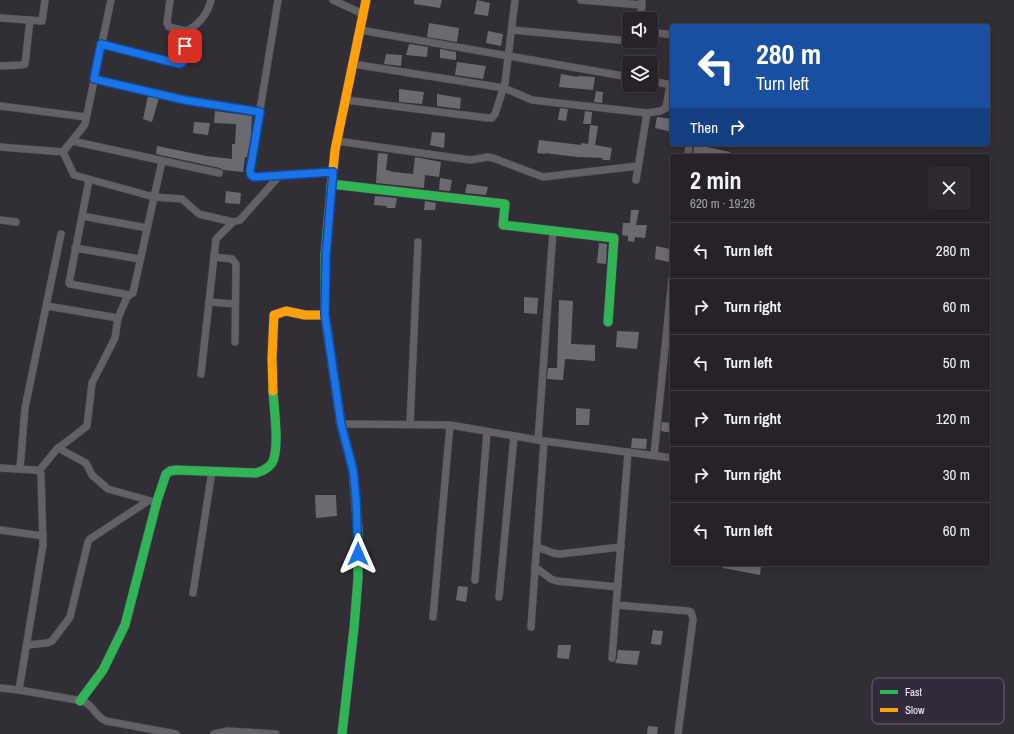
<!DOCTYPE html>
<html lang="en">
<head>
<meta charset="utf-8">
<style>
  :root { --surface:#262228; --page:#2e2a30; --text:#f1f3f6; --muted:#a4a4a8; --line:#423f45 }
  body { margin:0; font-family:"Archivo Narrow",sans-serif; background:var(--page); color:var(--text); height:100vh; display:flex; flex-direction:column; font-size:15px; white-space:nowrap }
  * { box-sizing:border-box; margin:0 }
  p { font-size:13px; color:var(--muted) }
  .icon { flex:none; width:22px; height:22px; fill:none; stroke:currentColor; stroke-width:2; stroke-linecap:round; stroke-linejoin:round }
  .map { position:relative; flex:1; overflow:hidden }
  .side { position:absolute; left:670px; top:154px; width:320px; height:412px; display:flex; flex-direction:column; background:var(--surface); border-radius:4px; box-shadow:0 2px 10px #0003,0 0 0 1px var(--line) }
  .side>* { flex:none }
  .top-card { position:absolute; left:670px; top:24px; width:320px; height:122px; border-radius:4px; box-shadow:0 2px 10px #0003,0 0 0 1px var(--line); background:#1a4fa0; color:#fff; overflow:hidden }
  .buttons { position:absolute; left:622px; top:12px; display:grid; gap:8px }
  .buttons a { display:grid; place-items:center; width:36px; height:36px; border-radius:4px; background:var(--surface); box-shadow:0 2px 10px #0003,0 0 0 1px var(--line); font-size:20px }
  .pin { position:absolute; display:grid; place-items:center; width:34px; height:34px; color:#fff; margin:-17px; border-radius:8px; box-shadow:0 2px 6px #0006 }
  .me { position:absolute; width:44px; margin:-22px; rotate:0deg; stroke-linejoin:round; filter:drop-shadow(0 0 3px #0008) }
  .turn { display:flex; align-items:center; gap:14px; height:84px; padding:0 20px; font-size:18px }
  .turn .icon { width:52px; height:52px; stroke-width:2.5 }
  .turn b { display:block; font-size:28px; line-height:34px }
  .then { display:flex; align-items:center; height:38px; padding:0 20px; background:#0003; gap:8px; font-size:15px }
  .round { display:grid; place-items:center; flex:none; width:42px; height:42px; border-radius:4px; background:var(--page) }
  .summary { display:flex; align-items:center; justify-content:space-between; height:68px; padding:0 20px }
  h1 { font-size:24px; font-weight:700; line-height:30px }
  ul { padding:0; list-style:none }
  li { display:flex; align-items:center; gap:12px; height:56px; padding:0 20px; border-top:1px solid var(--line) }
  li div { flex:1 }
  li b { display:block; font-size:15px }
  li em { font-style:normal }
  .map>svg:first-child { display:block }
</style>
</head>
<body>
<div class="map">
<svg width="1014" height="734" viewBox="0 0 1014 734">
  <rect width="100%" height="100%" fill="#322e36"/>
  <g fill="#6c6970">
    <path d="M414,0H442L440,8L414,4Z"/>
    <path d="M477,0L490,3L488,16L474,14Z"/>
    <path d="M429,23L459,28L457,42L427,37Z"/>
    <path d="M488,31L503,34L501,46L486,43Z"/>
    <path d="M409,44L428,47L427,57L406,55Z"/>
    <path d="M440,49L456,52V60L440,58Z"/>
    <path d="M386,54L402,55L401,66L384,64Z"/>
    <path d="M457,62L486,66L483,79L455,75Z"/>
    <path d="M561,74L578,77V76L595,77L593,90L559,87Z"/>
    <path d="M399,89L424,92L422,104L399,102Z"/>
    <path d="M596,91L603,92L602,103L594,102Z"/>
    <path d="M437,94L461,98L460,109L437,106Z"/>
    <path d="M148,96L159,98L152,122L143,119Z"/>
    <path d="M560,108L568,109L566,121L558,120Z"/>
    <path d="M215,111L252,116L251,136L247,157H245L243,172L223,170L220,168L156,154L157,146L206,156L232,159V144H235L236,124L214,123Z"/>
    <path d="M585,111L592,112L591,124H583Z"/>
    <path d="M657,117L672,119V132L655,128Z"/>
    <path d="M194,122L210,123L208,135L193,133Z"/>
    <path d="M590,125L598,126L595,145L612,148L610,160H602L603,158L577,157L545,153V154L537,153L539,140L581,145V143L588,144Z"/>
    <path d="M432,132L445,133L444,148L430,145Z"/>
    <path d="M694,147H707L730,152V156H693Z"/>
    <path d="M378,153L388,154L386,170L394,172L413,174L415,157L441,162L439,177L425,175L424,188L376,183Z"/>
    <path d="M440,178L452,180L450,191L439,190Z"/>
    <path d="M467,184L488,187L486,195L465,193Z"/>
    <path d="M226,191L241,193L240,204L225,203Z"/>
    <path d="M375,196L397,198L395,208H386L387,206L374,205Z"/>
    <path d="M425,201L436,203L435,210H424Z"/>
    <path d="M631,210H639L636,225H647L645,238L635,237L634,242L628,241V236L622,235L623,223H630Z"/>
    <path d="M599,243L607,244L606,264L597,263Z"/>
    <path d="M656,246L670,249L669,262L655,259Z"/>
    <path d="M524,297L538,298L537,314L524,313Z"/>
    <path d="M559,300L573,301L571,344L595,345V361L565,359L563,380L547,379L548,368H557Z"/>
    <path d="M617,331L639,332L637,349L616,347Z"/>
    <path d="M576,408L590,409L589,425H576Z"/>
    <path d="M662,422L672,423V433L661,431Z"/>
    <path d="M632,438L647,439L646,449L631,448Z"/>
    <path d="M315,495H336L337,516L316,518Z"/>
    <path d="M723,564H761L760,575L723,568Z"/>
    <path d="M458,586L468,587L466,602L456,600Z"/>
    <path d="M653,630L663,631L661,645L651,644Z"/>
    <path d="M558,645H571L569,659L557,658Z"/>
    <path d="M618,650L640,651L637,665L615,663L617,658Z"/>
    <path d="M648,726L658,727L657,734H647Z"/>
  </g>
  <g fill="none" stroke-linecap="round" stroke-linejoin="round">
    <defs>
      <g id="street">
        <path d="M170,0L167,23L169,27L186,31C199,25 208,13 211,0"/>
        <path d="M278,0L250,171L251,175L254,177L333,172"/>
        <path d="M333,0L363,14"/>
        <path d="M581,0L642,5"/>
        <path d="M0,18L42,21L45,0"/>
        <path d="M641,19L642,0"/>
        <path d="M360,30L629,77"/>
        <path d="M512,30L629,41"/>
        <path d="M651,32L672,35"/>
        <path d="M101,44L179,64L183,63L184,60L186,31"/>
        <path d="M353,64L504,88L532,100L647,113"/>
        <path d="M0,66L21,65L25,64L30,20"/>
        <path d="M94,79L184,99L260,112"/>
        <path d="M651,81L672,85"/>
        <path d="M346,100L488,118H492L495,114L505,83L515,0"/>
        <path d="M0,106L86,117"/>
        <path d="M72,141L219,173"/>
        <path d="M337,141L470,160L488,157L493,158L543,177L638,166"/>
        <path d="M0,147L63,152L83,127L85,124L111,0"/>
        <path d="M63,152L74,175L154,197L182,199L199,214L233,222L240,220L280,175"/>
        <path d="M688,156L689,144"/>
        <path d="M89,180L69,283L70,284L130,295L133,293L162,161"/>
        <path d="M636,180L647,113L660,111L666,108L670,85"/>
        <path d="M82,216L147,228"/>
        <path d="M0,220L16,222"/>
        <path d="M75,248L140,259"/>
        <path d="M214,257L232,259L236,264L235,342"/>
        <path d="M209,302L235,304"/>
        <path d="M47,306L118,318L128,295"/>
        <path d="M201,374L216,239L233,222"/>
        <path d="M341,424L450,425L544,441L672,458"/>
        <path d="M410,424L418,242"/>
        <path d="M538,440L553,231"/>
        <path d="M58,448L86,463L92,475L108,489L151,501"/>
        <path d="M654,455L672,279"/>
        <path d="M0,468L35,470L39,471L41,474L43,545L19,690"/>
        <path d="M20,469L25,408L61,234"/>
        <path d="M39,471L56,450L87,426L92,383L115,338L118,318"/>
        <path d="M0,530L43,536"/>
        <path d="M537,547L553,553L560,554L621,547"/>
        <path d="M535,567L551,579L557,581L618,587"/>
        <path d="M475,580L487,432"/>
        <path d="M193,593L212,471"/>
        <path d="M499,597L514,436"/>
        <path d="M616,605L688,611L691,612L693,619L678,734"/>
        <path d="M433,617L450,425"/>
        <path d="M531,627L544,441"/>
        <path d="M27,645L47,643L52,641L70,617L88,542L90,539L148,501"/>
        <path d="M612,658L628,452"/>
        <path d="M0,688L19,690L83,701C93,705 96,717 106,721L176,734"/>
        <path d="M214,734L228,731L276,734"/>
      </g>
      <g id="fast">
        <path d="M331,184L505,204L503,225L614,238L608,322"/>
        <path d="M331,189L325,255V315L341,424L353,470L358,529V578L354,628L342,734"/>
        <path d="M80,701L103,670L125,625L157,501L166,474L170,471L176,470L256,473C262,471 268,469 272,463C280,450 274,408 273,391"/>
      </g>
      <g id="slow">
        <path d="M331,189L335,150L366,0"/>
        <path d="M273,391L272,358L274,315L286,311L305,315H325"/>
      </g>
    </defs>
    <use href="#street" stroke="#4e4a52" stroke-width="8"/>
    <use href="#fast" stroke="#4e4a52" stroke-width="10"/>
    <use href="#slow" stroke="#4e4a52" stroke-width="10"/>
    <use href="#street" stroke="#636067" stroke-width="7"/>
    <use href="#fast" stroke="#30b455" stroke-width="9"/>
    <use href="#slow" stroke="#ff9f0a" stroke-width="9"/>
  </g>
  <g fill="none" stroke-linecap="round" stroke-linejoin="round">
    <defs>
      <path id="route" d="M185,46L184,60L182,63L179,64L101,44L94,79L184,100L260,112L250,171L251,175L254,177L333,172L326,255L325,315L341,424L353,470L356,498L358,554"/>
    </defs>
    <use href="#route" stroke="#114b97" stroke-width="10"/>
    <use href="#route" stroke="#1a73e8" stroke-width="7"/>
  </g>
  <rect x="872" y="678" width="132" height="46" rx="6" fill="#312a3a" stroke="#6c6574" stroke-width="1"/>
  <rect x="880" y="690" width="18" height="4" fill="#30b455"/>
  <rect x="880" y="708" width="18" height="4" fill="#ff9f0a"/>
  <g font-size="11" fill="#f4f0fa">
    <text x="905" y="696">Fast</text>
    <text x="905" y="714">Slow</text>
  </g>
</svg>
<div class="buttons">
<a><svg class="icon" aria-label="sound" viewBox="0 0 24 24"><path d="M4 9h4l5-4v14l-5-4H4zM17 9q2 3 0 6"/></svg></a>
<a><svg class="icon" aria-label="layers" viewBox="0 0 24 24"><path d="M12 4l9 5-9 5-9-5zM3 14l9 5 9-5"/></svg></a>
</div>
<div class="pin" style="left:185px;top:46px;background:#d93025"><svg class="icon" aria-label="arrive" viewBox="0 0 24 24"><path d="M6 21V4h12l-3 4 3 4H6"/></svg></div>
<svg class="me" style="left:358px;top:554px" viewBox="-20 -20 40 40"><path d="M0-17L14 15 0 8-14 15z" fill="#1a73e8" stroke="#fff" stroke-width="4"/></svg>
<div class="top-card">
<div class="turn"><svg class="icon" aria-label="left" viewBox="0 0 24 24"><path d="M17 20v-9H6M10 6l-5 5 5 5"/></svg><div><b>280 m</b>Turn left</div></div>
<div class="then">Then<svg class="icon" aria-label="right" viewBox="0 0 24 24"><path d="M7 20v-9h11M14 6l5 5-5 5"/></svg></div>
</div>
<section class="side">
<div class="summary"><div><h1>2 min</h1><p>620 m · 19:26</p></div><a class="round"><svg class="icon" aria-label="close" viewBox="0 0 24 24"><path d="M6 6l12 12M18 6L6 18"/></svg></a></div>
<ul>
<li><svg class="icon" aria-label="left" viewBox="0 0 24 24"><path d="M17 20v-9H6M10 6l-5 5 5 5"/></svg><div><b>Turn left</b></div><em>280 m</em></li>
<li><svg class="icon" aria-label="right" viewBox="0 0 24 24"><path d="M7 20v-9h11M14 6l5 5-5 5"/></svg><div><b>Turn right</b></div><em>60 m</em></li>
<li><svg class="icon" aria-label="left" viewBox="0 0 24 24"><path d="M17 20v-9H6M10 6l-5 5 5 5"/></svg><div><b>Turn left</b></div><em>50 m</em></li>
<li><svg class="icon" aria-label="right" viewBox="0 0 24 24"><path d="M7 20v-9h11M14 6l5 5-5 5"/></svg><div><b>Turn right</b></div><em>120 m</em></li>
<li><svg class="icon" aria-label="right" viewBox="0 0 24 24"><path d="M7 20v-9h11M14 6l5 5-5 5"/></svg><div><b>Turn right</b></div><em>30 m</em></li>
<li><svg class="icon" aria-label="left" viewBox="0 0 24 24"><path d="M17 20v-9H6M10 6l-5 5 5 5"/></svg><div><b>Turn left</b></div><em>60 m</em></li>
</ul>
</section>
</div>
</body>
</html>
